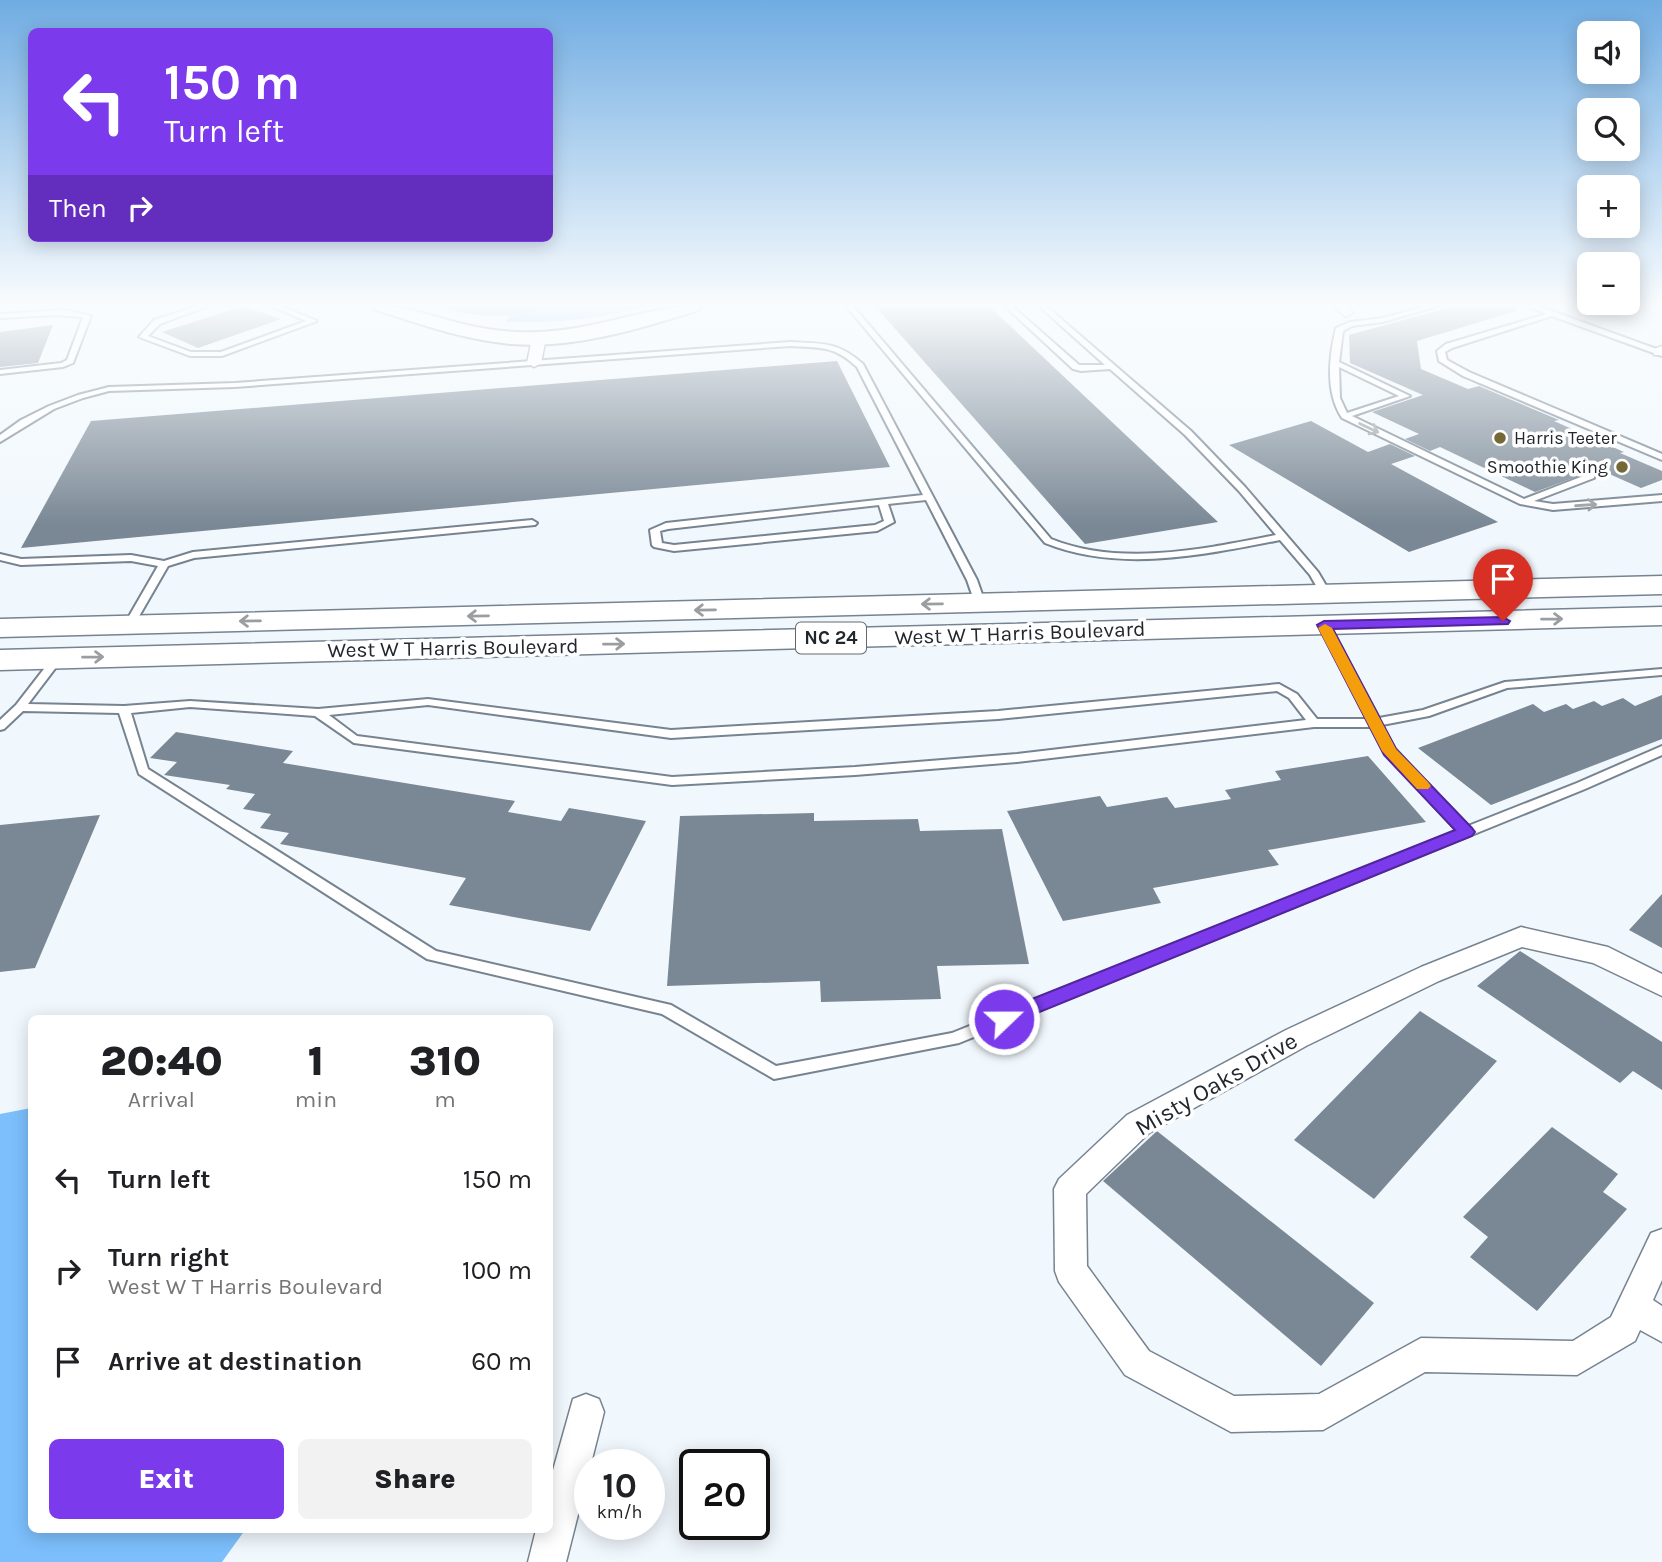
<!DOCTYPE html>
<html lang="en">
<head>
<meta charset="utf-8">
<style>
  :root { --surface:#fff; --page:#f2f2f2; --text:#202124; --muted:#757577; --accent:#7c3aed }
  body { margin:0; font-family:Karla,sans-serif; background:var(--page); color:var(--text); height:100vh; display:flex; flex-direction:column; font-size:26px; white-space:nowrap }
  * { box-sizing:border-box; margin:0 }
  p { font-size:23px; color:var(--muted) }
  .icon { flex:none; width:38px; height:38px; fill:none; stroke:currentColor; stroke-width:2; stroke-linecap:round; stroke-linejoin:round }
  .map { position:relative; flex:1; overflow:hidden }
  .panel { position:absolute; left:28px; top:1015px; width:525px; height:518px; display:flex; flex-direction:column; background:var(--surface); border-radius:10px; box-shadow:0 4px 18px #0003 }
  .panel>* { flex:none }
  .guide { position:absolute; left:28px; top:28px; width:525px; height:214px; border-radius:10px; box-shadow:0 4px 18px #0003; background:#7c3aed; color:#fff; overflow:hidden }
  .tools { position:absolute; left:1577px; top:21px; display:grid; gap:14px }
  .tools a { display:grid; place-items:center; width:63px; height:63px; border-radius:10px; background:var(--surface); box-shadow:0 4px 18px #0003; font-size:35px }
  .speed { position:absolute; left:574px; top:1449px; display:flex; gap:14px; font-size:35px; font-weight:700; text-align:center }
  .speed>* { display:grid; place-content:center; width:91px; height:91px; border-radius:50%; background:var(--surface); box-shadow:0 4px 18px #0003; line-height:1 }
  .speed small { font-size:18px; font-weight:400 }
  .speed .limit { border:4px solid #111; border-radius:10px; background:#fff; color:#111 }
  .pin { position:absolute; display:grid; place-items:center; width:60px; height:60px; color:#fff; margin:-72px -30px; border-radius:50% 50% 50% 0; rotate:-45deg; box-shadow:0 0 7px #0007 }
  .pin .icon { rotate:45deg }
  .me { position:absolute; width:77px; margin:-38px; rotate:68deg; stroke-linejoin:round; filter:drop-shadow(0 0 5px #0008) }
  .turn { display:flex; align-items:center; gap:24px; height:147px; padding:0 21px; font-size:32px }
  .turn .icon { width:91px; height:91px; stroke-width:2.5 }
  .turn b { display:block; font-size:49px; line-height:60px }
  .then { display:flex; align-items:center; height:66px; padding:0 21px; background:#0003; gap:14px; font-size:26px }
  .eta { display:flex; justify-content:space-evenly; align-items:center; height:119px; text-align:center }
  .eta b { font-size:42px; font-weight:800; line-height:49px }
  .primary-button { display:flex; gap:14px; margin-top:auto; padding:14px 21px }
  .primary-button a { flex:1; height:80px; border-radius:10px; background:var(--accent); color:#fff; font-size:28px; font-weight:800; line-height:80px; text-align:center }
  .primary-button a+a { background:var(--page); color:var(--text) }
  ul { padding:0; list-style:none }
  li { display:flex; align-items:center; gap:21px; height:91px; padding:0 21px }
  li div { flex:1 }
  li b { display:block; font-size:26px }
  li em { font-style:normal }
  .map>svg:first-child { display:block }
</style>
</head>
<body>
<div class="map">
<svg width="1662" height="1562" viewBox="0 0 1662 1562">
  <rect width="100%" height="100%" fill="#f1f8fd"/>
  <g fill="#7cbffc">
    <path d="M512,306H647C599,319 555,323 506,322Z"/>
    <path d="M31,1108L32,1530H245L222,1562H0V1114Z"/>
  </g>
  <path fill="#5d9fda" d="M439,306H555C517,317 476,321 439,306Z"/>
  <g fill="#7a8895">
    <path d="M243,306L281,319L198,348L162,332Z"/>
    <path d="M875,306H989L1218,522L1085,544Z"/>
    <path d="M1454,306H1516V311L1417,341L1421,369L1468,389L1479,386L1559,420L1554,421L1624,452L1620,453L1662,471V480L1641,488L1598,469L1535,492L1440,447L1430,451L1405,439L1419,434L1372,412L1423,395L1350,363L1349,335Z"/>
    <path d="M53,325L38,363L0,367V332Z"/>
    <path d="M837,361L890,467L21,548L91,421Z"/>
    <path d="M1311,421L1368,452L1390,444L1415,456L1391,464L1498,522L1409,552L1229,445Z"/>
    <path d="M1662,695V739L1491,805L1418,748L1533,704L1544,712L1566,704L1573,709L1594,701L1602,706L1623,698L1635,706Z"/>
    <path d="M176,732L293,751L283,763L515,801L508,812L561,821L569,808L646,821L590,931L449,905L466,878L280,844L289,833L260,828L271,814L243,809L255,794L226,789L230,785L164,775L177,762L150,758Z"/>
    <path d="M1368,756L1426,822L1268,850L1279,865L1153,888L1161,903L1063,921L1007,811L1100,796L1107,807L1167,797L1175,808L1231,799L1225,790L1281,780L1275,771Z"/>
    <path d="M814,813V821L918,819L920,831L1002,829L1029,964L937,966L941,999L821,1002L820,981L667,986L680,816Z"/>
    <path d="M100,815L35,968L0,972V825Z"/>
    <path d="M1662,894V948L1629,930Z"/>
    <path d="M1520,951L1662,1042V1090L1633,1071L1620,1083L1477,986Z"/>
    <path d="M1420,1011L1497,1061L1374,1199L1294,1140Z"/>
    <path d="M1552,1127L1618,1174L1603,1192L1627,1209L1537,1311L1470,1257L1488,1237L1463,1217Z"/>
    <path d="M1157,1131L1374,1303L1321,1366L1103,1181Z"/>
  </g>
  <g fill="none" stroke-linecap="round" stroke-linejoin="round">
    <defs>
      <g id="service">
        <path d="M198,306H208L160,324L148,336L191,352H221L306,321L271,306H281L317,321L222,356H190L139,337L154,320Z"/>
        <path d="M846,306H853L1051,539C1121,567 1204,549 1276,535L1239,491L1185,435L1110,369L1081,371L1073,369L1005,306H1012L1079,365H1105L1039,306H1046L1191,431L1245,487L1318,572L1331,594L1330,596H1322L1310,575L1280,540C1204,555 1119,573 1045,543Z"/>
        <path d="M1426,306H1438L1383,322L1352,326L1343,331L1339,362L1410,396L1352,416L1524,499L1591,473L1594,474V478L1534,501L1553,504L1662,495V501L1553,510L1520,504L1342,418C1325,392 1329,357 1336,328L1350,322L1383,318ZM1339,367L1399,396L1347,413L1340,398Z"/>
        <path d="M1528,306H1538L1662,351V356L1552,316L1452,348L1445,352L1447,360L1469,372L1662,454V460L1463,376L1439,361L1437,351L1446,344L1546,314Z"/>
        <path d="M66,310L91,316L73,363L63,367L0,374V370L61,363L67,360L83,317L55,315L0,318V314Z"/>
        <path d="M790,342C823,344 837,341 863,364L977,580L985,603L984,605L980,606L975,603L967,580L926,500L888,504L894,522L877,531L674,551L654,547L652,545L650,530L666,523L923,495L857,367C833,345 821,348 790,346L235,387L109,391L83,398L54,409L0,442V435L21,420L49,406L78,395L109,387L235,383ZM879,505L884,521L875,525L674,545L662,543L660,531L668,529Z"/>
        <path d="M532,520L537,523L535,525L194,558L168,566L134,625L129,628L124,625L158,566L131,561L21,565L0,560V554L21,559L131,555L164,561L193,552Z"/>
        <path d="M1324,622L1329,625L1379,718L1423,710L1505,682L1662,669V675L1507,688L1429,716L1382,725L1395,749L1468,826L1577,783L1662,746V755L1585,789L959,1043L774,1079L662,1014L427,959L139,774L119,713L23,711L4,729L0,730V720L16,705L54,656L58,655L63,658L28,704L124,706L190,701L318,709L428,699L671,730L998,711L1279,684L1297,694L1317,719H1368L1319,625ZM1277,691L1289,698L1306,720L1017,754L855,767L672,777L357,736L329,715L428,705L671,738L998,719ZM190,707L315,716L354,743L672,785L855,775L1017,762L1314,727H1371L1386,754L1457,831L952,1033L776,1066L671,1005L436,951L148,769L131,713Z"/>
      </g>
      <g id="minor">
        <path d="M1333,306H1347L1353,313L1346,317Z"/>
        <path d="M539,334L546,338L541,363L534,367L527,363L532,338Z"/>
        <path d="M1662,346V355H1654V349Z"/>
        <path d="M1521,927L1608,947L1662,974V996L1593,963L1522,947L1439,981L1306,1046L1149,1133L1086,1194L1087,1266L1149,1351L1234,1396L1319,1394L1421,1338L1573,1341L1611,1317L1651,1233L1662,1229V1280L1653,1300L1662,1306V1342L1640,1330L1635,1341L1577,1375L1425,1372L1323,1430L1231,1432L1125,1375L1059,1282L1055,1271L1054,1189L1059,1179L1127,1115L1286,1030L1421,967Z"/>
        <path d="M586,1394L599,1399L604,1412L566,1562H528L536,1530H550V1481L573,1399Z"/>
      </g>
      <path id="secondary" d="M374,306C410,306 429,316 463,324C487,330 512,333 537,332C594,331 646,306 701,306L699,310C639,329 574,349 511,344C464,340 420,324 376,310Z"/>
      <g id="primary">
        <path d="M1662,576V594L0,637V619Z"/>
        <path d="M1662,607V625L0,670V650Z"/>
      </g>
    </defs>
    <use href="#service" stroke="#768390" stroke-width="4"/>
    <use href="#minor" stroke="#768390" stroke-width="3"/>
    <use href="#secondary" stroke="#768390" stroke-width="4"/>
    <use href="#primary" stroke="#768390" stroke-width="3"/>
    <use href="#service" fill="#fff" fill-rule="evenodd"/>
    <use href="#minor" fill="#fff" fill-rule="evenodd"/>
    <use href="#secondary" fill="#fff" fill-rule="evenodd"/>
    <use href="#primary" fill="#fff" fill-rule="evenodd"/>
  </g>
  <defs><path id="oneway-shaft" d="M-6 0H5M1.5-3L5.5 0L1.5 3" fill="none" stroke-width="1.6" stroke-linecap="round" stroke-linejoin="round" transform="scale(1.75)"/></defs>
  <g stroke="#9b9ea0">
    <use href="#oneway-shaft" transform="translate(1369 428) rotate(26)"/>
    <use href="#oneway-shaft" transform="translate(1586 505) rotate(-4)"/>
    <use href="#oneway-shaft" transform="translate(932 604) rotate(179)"/>
    <use href="#oneway-shaft" transform="translate(705 610) rotate(179)"/>
    <use href="#oneway-shaft" transform="translate(478 616) rotate(179)"/>
    <use href="#oneway-shaft" transform="translate(1552 619) rotate(-1)"/>
    <use href="#oneway-shaft" transform="translate(250 621) rotate(179)"/>
    <use href="#oneway-shaft" transform="translate(614 644) rotate(-1)"/>
    <use href="#oneway-shaft" transform="translate(93 657) rotate(-1)"/>
  </g>
  <linearGradient id="sky" x2="0" y2="1"><stop stop-color="#70ace2"/><stop offset="0.58" stop-color="#f9fcfe"/><stop offset="1" stop-color="#f9fcfe" stop-opacity="0"/></linearGradient>
  <rect width="1662" height="525" fill="url(#sky)"/>
  <path fill="#7c3aed" stroke="#51269a" stroke-width="2" d="M1503,617L1510,621L1508,624L1333,629L1396,749L1472,828L1475,832L1472,836L1010,1024L1004,1027L997,1024L994,1019L997,1013L1455,830L1384,755L1317,625L1324,621Z"/>
  <path fill="#f59e0b" d="M1325,624L1332,628L1396,749L1428,782L1431,786L1428,789H1417L1382,751L1318,628Z"/>
  <g fill="#746835" stroke="#fff" stroke-width="2.5">
    <circle cx="1500" cy="438" r="7"/>
    <circle cx="1622" cy="467" r="7"/>
  </g>
  <g text-anchor="middle" dominant-baseline="central" stroke-width="7" stroke-linejoin="round" paint-order="stroke">
    <g font-size="18" fill="#21272c" stroke="#fff" text-anchor="start">
      <text x="1514" y="438">Harris Teeter</text>
      <text x="1608" y="467" text-anchor="end">Smoothie King</text>
    </g>
    <rect fill="#fff" stroke="#64686b" stroke-width="2" x="796" y="622.5" width="70" height="31" rx="5"/>
    <g font-size="19" font-weight="bold" fill="#21272c">
      <text x="831" y="638">NC 24</text>
    </g>
    <g font-size="21" fill="#21272c" stroke="#fff">
      <text transform="translate(1020 633) rotate(-2)">West W T Harris Boulevard</text>
      <text transform="translate(453 648) rotate(-1)">West W T Harris Boulevard</text>
    </g>
    <g font-size="24" fill="#21272c" stroke="#fff">
      <text transform="translate(1216 1084) rotate(-30)">Misty Oaks Drive</text>
    </g>
  </g>
</svg>
<div class="tools">
<a><svg class="icon" aria-label="sound" viewBox="0 0 24 24"><path d="M4 9h4l5-4v14l-5-4H4zM17 9q2 3 0 6"/></svg></a>
<a><svg class="icon" aria-label="search" viewBox="0 0 24 24"><circle cx="10" cy="10" r="6"/><path d="M15 15l6 6"/></svg></a>
<a>+</a>
<a>−</a>
</div>
<div class="speed"><div>10<small>km/h</small></div><div class="limit">20</div></div>
<div class="pin" style="left:1503px;top:621px;background:#d93025"><svg class="icon" aria-label="arrive" viewBox="0 0 24 24"><path d="M6 21V4h12l-3 4 3 4H6"/></svg></div>
<svg class="me" style="left:1004px;top:1019px" viewBox="-20 -20 40 40"><circle r="17" fill="#7c3aed" stroke="#fff" stroke-width="3"/><path d="M0-11L8 9 0 5-8 9z" fill="#fff"/></svg>
<div class="guide">
<div class="turn"><svg class="icon" aria-label="left" viewBox="0 0 24 24"><path d="M17 20v-9H6M10 6l-5 5 5 5"/></svg><div><b>150 m</b>Turn left</div></div>
<div class="then">Then<svg class="icon" aria-label="right" viewBox="0 0 24 24"><path d="M7 20v-9h11M14 6l5 5-5 5"/></svg></div>
</div>
<section class="panel">
<div class="eta">
<div><b>20:40</b><p>Arrival</p></div>
<div><b>1</b><p>min</p></div>
<div><b>310</b><p>m</p></div>
</div>
<ul>
<li><svg class="icon" aria-label="left" viewBox="0 0 24 24"><path d="M17 20v-9H6M10 6l-5 5 5 5"/></svg><div><b>Turn left</b></div><em>150 m</em></li>
<li><svg class="icon" aria-label="right" viewBox="0 0 24 24"><path d="M7 20v-9h11M14 6l5 5-5 5"/></svg><div><b>Turn right</b><p>West W T Harris Boulevard</p></div><em>100 m</em></li>
<li><svg class="icon" aria-label="arrive" viewBox="0 0 24 24"><path d="M6 21V4h12l-3 4 3 4H6"/></svg><div><b>Arrive at destination</b></div><em>60 m</em></li>
</ul>
<div class="primary-button"><a>Exit</a><a>Share</a></div>
</section>
</div>
</body>
</html>
